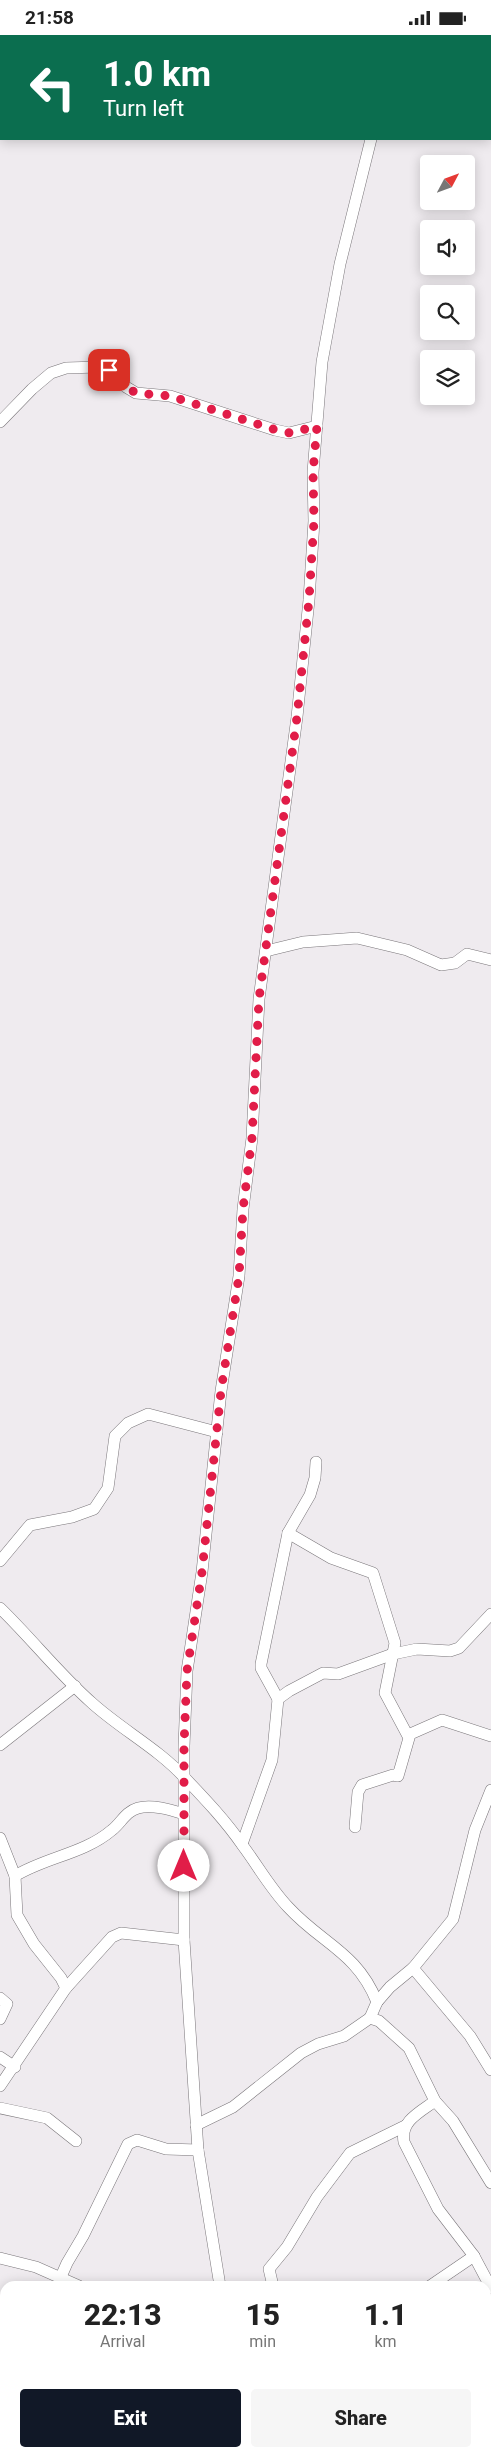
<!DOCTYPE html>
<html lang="en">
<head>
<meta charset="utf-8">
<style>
  :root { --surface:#fff; --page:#f6f6f6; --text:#222; --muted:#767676; --accent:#111827 }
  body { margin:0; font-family:Roboto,sans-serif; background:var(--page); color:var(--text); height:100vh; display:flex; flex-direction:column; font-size:19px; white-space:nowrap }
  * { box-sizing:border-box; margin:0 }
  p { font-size:16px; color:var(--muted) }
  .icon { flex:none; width:28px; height:28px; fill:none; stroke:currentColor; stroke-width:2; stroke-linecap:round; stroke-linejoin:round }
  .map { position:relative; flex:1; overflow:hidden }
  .side { position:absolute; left:0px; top:2246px; width:491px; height:176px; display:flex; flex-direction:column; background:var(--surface); border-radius:15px 15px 0 0; box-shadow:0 2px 12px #0003 }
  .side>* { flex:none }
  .banner { position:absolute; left:0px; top:0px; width:491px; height:105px; box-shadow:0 2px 12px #0003; background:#0b6e4f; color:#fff; overflow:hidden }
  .needle { width:32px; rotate:49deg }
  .tools { position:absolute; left:420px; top:120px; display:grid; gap:10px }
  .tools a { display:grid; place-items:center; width:55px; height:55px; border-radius:5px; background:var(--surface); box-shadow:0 2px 12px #0003; font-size:25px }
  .pin { position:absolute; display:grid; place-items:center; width:42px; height:42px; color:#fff; margin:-21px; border-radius:10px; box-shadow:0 2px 8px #0006 }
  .me { position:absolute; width:55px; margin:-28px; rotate:0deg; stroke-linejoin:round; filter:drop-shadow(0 0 4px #0008) }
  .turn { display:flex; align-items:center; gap:18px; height:105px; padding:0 20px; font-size:22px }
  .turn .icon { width:65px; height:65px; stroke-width:2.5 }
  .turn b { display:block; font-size:35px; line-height:42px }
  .eta { display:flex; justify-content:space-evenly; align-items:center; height:85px; text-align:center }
  .eta b { font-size:30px; font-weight:800; line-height:35px }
  .cta { display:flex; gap:10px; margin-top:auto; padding:10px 20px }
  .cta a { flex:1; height:58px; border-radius:5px; background:var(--accent); color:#fff; font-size:20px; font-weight:800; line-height:58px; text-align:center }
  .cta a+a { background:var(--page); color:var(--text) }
  .status { display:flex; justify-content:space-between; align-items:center; height:35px; padding:0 25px; background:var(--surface); direction:ltr }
  .status svg { height:14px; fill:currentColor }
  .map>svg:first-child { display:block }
</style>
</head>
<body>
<div class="status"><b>21:58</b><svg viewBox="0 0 49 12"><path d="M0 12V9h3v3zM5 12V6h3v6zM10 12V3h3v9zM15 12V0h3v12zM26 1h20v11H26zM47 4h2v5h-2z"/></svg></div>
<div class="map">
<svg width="491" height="2422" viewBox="0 0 491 2422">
  <rect width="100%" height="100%" fill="#efebef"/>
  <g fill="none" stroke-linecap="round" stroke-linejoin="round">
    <defs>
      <g id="minor">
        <path d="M401,1V0"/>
        <path d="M0,387L32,354L51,338L66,333L98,332L109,335L126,352L136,358L170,361L275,395L289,398L317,391"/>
        <path d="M266,916L303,907L357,903L407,915L441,930L455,928L467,919L491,925"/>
        <path d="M288,1498L331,1523L373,1538L395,1608L385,1658L409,1703L398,1741L393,1740L362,1750L358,1757L355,1792"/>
        <path d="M0,1526L30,1490L72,1482L94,1474L108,1453L115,1401L128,1388L148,1379L217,1397"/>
        <path d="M0,1573C32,1604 59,1639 92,1668C122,1695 157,1713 184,1742C204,1763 226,1786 243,1811C258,1831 270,1853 288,1872C322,1909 357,1917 377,1967L370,1983L379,1986L409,2013L435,2066L453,2086L491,2148"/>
        <path d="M278,1664L261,1633V1629L288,1498L310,1460L315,1443L316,1427"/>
        <path d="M408,1700L442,1685L491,1701"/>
        <path d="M0,1710L75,1651"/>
        <path d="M0,1803L15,1841L17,1880L34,1909L61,1943L66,1953"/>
        <path d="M242,1809L272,1725L278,1664L289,1656L323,1638L338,1639L393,1619L417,1614L450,1616L459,1613L491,1579"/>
        <path d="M15,1841C46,1822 84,1819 112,1795C122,1787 125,1777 138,1773C152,1769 171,1775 184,1779"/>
        <path d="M413,1933L453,1884L475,1795L491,1755"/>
        <path d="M0,1963L7,1969L0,1984"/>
        <path d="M377,1967L390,1952L413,1933L470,2001L491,2035"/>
        <path d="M0,2022L15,2032"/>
        <path d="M0,2051L66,1953L112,1902L121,1898L184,1905"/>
        <path d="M435,2066C420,2077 400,2086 404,2107L438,2174L474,2221L491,2253"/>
        <path d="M0,2073L47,2083L76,2106"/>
        <path d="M196,2090L233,2072L301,2018L318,2009L344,2001L370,1983"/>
        <path d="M0,2223L36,2232L79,2251"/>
        <path d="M61,2251L60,2244L67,2228L83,2201L128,2109L137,2105L166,2114L198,2115"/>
        <path d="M220,2251L198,2115L184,1905V1711L187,1636L202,1537L221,1356L239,1241L243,1174L252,1103L259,964L297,682L309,565L314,486L313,437L322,327L340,229L371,104"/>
        <path d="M273,2251L269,2234L287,2212L317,2162L350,2118L405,2091"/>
        <path d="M430,2251L474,2221"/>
        <path d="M0,2390L5,2379"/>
        <path d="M43,2422L44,2418"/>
        <path d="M225,2422L242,2418"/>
        <path d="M341,2422L342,2418"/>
      </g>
    </defs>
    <use href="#minor" stroke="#7a767a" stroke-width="12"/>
    <use href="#minor" stroke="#fff" stroke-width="11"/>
  </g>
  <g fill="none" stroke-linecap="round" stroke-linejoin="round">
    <path stroke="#e11d48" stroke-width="9" stroke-dasharray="0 16.2" d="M109,335L126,352L136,358L170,361L276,395L290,398L317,391L313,437L314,486L309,565L297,682L259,964L252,1103L243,1174L239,1241L221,1356L202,1537L187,1636L184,1711V1831"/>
  </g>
</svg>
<div class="tools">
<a><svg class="needle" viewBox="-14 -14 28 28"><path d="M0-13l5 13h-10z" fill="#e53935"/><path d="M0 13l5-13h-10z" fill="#767676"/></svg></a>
<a><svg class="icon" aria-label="sound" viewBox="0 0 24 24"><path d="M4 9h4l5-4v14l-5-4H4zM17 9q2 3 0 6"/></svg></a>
<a><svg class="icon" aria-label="search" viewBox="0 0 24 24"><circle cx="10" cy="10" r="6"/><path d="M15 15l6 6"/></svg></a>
<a><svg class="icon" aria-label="layers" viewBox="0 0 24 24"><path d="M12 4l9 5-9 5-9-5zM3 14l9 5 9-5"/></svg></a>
</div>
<div class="pin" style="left:109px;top:335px;background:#d93025"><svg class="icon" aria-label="arrive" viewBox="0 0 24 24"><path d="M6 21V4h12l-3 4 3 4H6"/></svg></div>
<svg class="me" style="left:184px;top:1831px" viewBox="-20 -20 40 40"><circle r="19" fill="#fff"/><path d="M0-13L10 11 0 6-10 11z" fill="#e11d48"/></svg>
<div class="banner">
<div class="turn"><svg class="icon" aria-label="left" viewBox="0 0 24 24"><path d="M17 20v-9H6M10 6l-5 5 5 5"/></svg><div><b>1.0 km</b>Turn left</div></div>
</div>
<section class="side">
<div class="eta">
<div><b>22:13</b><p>Arrival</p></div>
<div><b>15</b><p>min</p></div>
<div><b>1.1</b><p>km</p></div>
</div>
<div class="cta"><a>Exit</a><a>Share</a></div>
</section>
</div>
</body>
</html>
